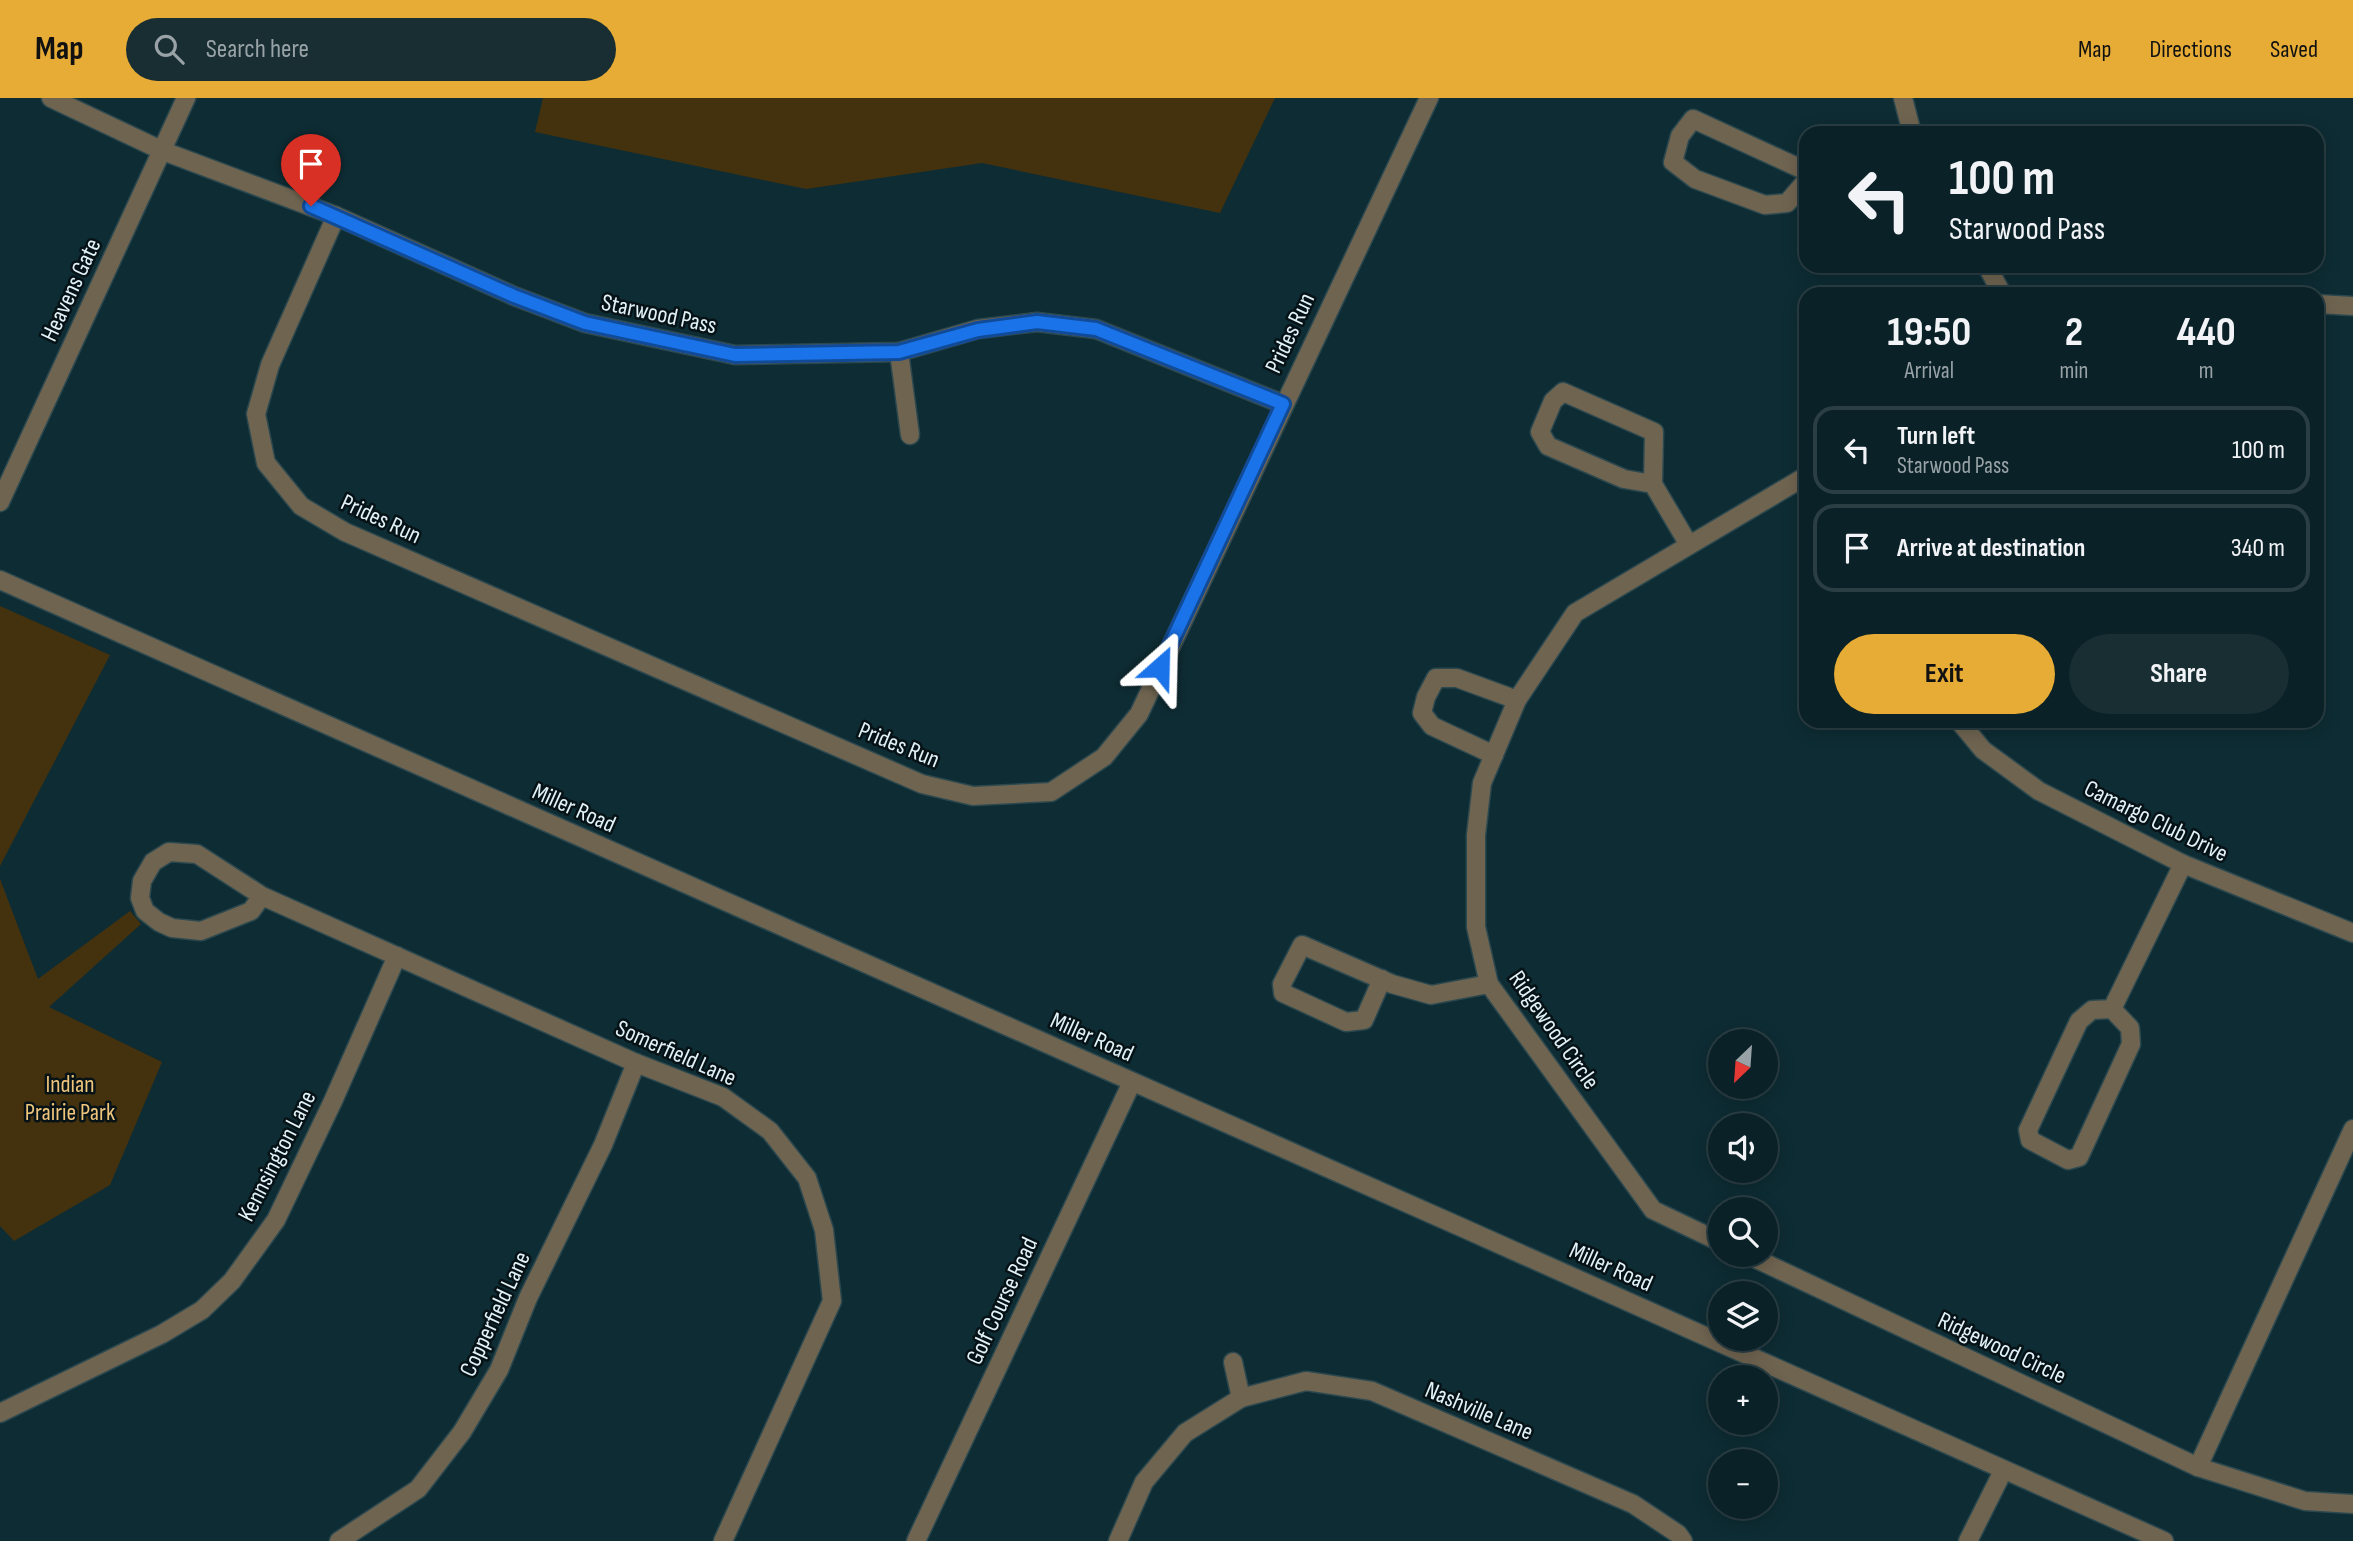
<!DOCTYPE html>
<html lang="en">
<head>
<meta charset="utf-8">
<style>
  :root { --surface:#0a2127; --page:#182e33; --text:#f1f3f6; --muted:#99a3a7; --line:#2a3e44; --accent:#e6ac36 }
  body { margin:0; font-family:"Sofia Sans Condensed",sans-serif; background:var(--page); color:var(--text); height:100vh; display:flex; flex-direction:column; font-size:26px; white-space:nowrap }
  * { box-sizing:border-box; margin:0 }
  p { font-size:23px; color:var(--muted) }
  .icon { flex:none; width:38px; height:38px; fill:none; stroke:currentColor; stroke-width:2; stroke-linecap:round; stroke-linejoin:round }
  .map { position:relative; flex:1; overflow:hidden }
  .details { position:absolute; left:1799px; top:189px; width:525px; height:441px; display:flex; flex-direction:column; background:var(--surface); border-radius:21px; box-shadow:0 4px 18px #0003,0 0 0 2px var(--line) }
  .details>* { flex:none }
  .guide { position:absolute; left:1799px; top:28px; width:525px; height:147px; border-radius:21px; box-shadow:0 4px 18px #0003,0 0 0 2px var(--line); background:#0a2127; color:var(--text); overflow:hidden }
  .needle { width:46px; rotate:205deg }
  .tools { position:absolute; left:1708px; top:931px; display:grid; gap:14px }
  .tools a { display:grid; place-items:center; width:70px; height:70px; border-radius:50%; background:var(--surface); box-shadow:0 4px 18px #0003,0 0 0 2px var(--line); font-size:35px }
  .pin { position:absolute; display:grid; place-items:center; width:60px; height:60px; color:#fff; margin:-72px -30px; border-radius:50% 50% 50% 0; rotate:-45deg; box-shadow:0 0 7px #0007 }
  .pin .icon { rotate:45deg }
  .me { position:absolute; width:77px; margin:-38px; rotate:25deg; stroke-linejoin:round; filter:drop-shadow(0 0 5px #0008) }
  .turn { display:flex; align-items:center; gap:24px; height:147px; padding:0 35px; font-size:32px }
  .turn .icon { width:91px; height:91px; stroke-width:2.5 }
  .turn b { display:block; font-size:49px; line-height:60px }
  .eta { display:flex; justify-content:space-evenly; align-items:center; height:119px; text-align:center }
  .eta b { font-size:42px; font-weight:700; line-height:49px }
  .cta { display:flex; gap:14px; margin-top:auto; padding:14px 35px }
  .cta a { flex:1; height:80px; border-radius:42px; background:var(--accent); color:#111; font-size:28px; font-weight:700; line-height:80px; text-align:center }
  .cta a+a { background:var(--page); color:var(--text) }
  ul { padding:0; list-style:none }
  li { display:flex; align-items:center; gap:21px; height:88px; margin:0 14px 10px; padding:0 21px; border:4px solid var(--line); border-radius:21px }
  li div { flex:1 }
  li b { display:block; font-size:26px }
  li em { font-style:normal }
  header { display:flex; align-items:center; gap:42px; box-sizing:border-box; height:98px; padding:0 35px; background:var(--accent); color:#111 }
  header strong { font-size:33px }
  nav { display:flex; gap:38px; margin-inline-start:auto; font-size:24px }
  .search { width:490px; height:63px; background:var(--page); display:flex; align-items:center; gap:18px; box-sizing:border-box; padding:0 24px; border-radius:38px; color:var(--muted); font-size:26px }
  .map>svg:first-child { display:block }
</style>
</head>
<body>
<header>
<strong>Map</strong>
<div class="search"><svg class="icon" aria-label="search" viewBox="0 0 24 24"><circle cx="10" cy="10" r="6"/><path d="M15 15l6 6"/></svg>Search here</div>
<nav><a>Map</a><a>Directions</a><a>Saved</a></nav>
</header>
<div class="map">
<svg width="2353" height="1443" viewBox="0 0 2353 1443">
  <rect width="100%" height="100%" fill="#0e2c34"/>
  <g fill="#44320e">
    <path d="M543,0H1275L1220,115L982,65L806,91L535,34Z"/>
    <path d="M0,508L110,557L0,768Z"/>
    <path d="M0,781L38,881L130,813L141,826L49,909L162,964L110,1087L14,1143L0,1128Z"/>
  </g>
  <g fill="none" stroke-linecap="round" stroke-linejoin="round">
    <defs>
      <g id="minor">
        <path d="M51,0L163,53L336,118L514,198L585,225L735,257L899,254L978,231L1037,224L1096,231L1283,306"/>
        <path d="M1903,0L1912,35"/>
        <path d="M1806,73L1693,21L1680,38L1673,64L1695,81L1765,107L1787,105L1806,83"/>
        <path d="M336,118L270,267L256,316L266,365L301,408L345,434L922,686L973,698L1051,694L1104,659L1139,616L1429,0"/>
        <path d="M1987,168L2002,196"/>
        <path d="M2317,206L2353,208"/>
        <path d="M899,254L910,337"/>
        <path d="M1653,386L1624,381L1548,348L1540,334L1553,303L1563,294L1654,334L1653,386L1689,447"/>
        <path d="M0,404L186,0"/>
        <path d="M1959,623L1983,652L2039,693L2183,766L2353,835"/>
        <path d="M1494,657L1432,628L1422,615L1426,599L1436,580H1457L1517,602"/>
        <path d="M262,798L251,813L201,833L172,830L159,824L145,813L140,800L142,783L153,764L169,754L197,756L262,798L636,965L723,999L770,1033L807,1080L824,1132L832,1203L723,1443"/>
        <path d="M1382,881L1364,922L1346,924L1283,895L1282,886L1302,847L1392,886L1431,897L1489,886"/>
        <path d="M2112,911L2092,912L2079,923L2028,1032L2030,1042L2068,1062L2079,1059L2131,946L2130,930L2112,911L2183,766"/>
        <path d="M1720,1144L1653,1112L1489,886L1476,829V737L1482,685L1517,602L1575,515L1806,378"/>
        <path d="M1748,1157L2198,1369L2305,1403L2353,1406"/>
        <path d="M1233,1264L1241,1300"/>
        <path d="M0,1315L162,1236L202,1212L232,1183L276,1122L333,1003L397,858"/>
        <path d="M2198,1369L2353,1031"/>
        <path d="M339,1443L418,1391L462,1334L499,1272L528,1200L603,1047L636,965"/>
        <path d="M1118,1443L1144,1384L1185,1335L1241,1300L1306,1283L1372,1293L1633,1406L1678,1436L1683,1443"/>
        <path d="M1968,1443L2003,1373"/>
      </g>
      <g id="tertiary">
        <path d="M0,482L1463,1130L2164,1443"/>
        <path d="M916,1443L1132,984"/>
      </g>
    </defs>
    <use href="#minor" stroke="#2c484f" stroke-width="21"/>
    <use href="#tertiary" stroke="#2c484f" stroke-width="21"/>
    <use href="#minor" stroke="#6f6450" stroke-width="18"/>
    <use href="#tertiary" stroke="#6f6450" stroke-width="18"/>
  </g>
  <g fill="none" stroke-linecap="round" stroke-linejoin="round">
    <defs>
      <path id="route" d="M311,108L514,198L585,225L735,257L899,254L978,232L1037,224L1096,231L1283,306L1160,569"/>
    </defs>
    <use href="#route" stroke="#114b97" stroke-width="18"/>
    <use href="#route" stroke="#1a73e8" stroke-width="12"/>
  </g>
  <g text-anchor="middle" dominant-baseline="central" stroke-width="5" stroke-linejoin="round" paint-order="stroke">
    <g font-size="24" fill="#e1f2f8" stroke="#061216">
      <text transform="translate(71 192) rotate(-65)">Heavens Gate</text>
      <text transform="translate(659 216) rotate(12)">Starwood Pass</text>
      <text transform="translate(1290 235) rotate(-65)">Prides Run</text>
      <text transform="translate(381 421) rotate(25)">Prides Run</text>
      <text transform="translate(899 647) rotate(22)">Prides Run</text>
      <text transform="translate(574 710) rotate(24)">Miller Road</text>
      <text transform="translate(2156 723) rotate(26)">Camargo Club Drive</text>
      <text transform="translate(1554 932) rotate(55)">Ridgewood Circle</text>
      <text transform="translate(1092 939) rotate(24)">Miller Road</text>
      <text transform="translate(676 955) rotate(24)">Somerfield Lane</text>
      <text transform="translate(277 1058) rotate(-63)">Kennsington Lane</text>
      <text transform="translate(1611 1169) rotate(24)">Miller Road</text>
      <text transform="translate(1002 1203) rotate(-65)">Golf Course Road</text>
      <text transform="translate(495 1216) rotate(-65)">Copperfield Lane</text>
      <text transform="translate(2002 1250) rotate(25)">Ridgewood Circle</text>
      <text transform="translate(1479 1313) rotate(23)">Nashville Lane</text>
    </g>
    <g font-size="24" fill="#eec57b" stroke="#061216">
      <text x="70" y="986">Indian<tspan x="70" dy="28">Prairie Park</tspan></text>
    </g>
  </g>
</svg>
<div class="tools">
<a><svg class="needle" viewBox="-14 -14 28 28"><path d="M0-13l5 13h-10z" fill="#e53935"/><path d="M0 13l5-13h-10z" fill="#99a3a7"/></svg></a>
<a><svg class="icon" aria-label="sound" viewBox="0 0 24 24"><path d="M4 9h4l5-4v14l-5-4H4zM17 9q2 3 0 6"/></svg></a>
<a><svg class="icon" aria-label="search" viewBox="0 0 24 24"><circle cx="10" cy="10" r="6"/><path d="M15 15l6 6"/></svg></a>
<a><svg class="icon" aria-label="layers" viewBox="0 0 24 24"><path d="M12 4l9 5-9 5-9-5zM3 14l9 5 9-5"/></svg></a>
<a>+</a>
<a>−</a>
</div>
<div class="pin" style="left:311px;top:108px;background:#d93025"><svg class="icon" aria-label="arrive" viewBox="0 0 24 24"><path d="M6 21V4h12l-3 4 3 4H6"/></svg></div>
<svg class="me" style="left:1160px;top:569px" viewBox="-20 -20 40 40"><path d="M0-17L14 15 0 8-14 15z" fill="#1a73e8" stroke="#fff" stroke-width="4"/></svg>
<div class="guide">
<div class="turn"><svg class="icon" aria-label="left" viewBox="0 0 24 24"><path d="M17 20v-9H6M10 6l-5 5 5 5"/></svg><div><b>100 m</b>Starwood Pass</div></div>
</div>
<section class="details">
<div class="eta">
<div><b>19:50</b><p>Arrival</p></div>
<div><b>2</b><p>min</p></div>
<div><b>440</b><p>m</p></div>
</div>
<ul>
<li><svg class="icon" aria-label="left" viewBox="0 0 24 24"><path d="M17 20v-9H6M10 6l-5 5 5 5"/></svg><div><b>Turn left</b><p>Starwood Pass</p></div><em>100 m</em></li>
<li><svg class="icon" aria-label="arrive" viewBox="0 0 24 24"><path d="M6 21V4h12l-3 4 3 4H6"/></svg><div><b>Arrive at destination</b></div><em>340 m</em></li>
</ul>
<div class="cta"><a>Exit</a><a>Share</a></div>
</section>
</div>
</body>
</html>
